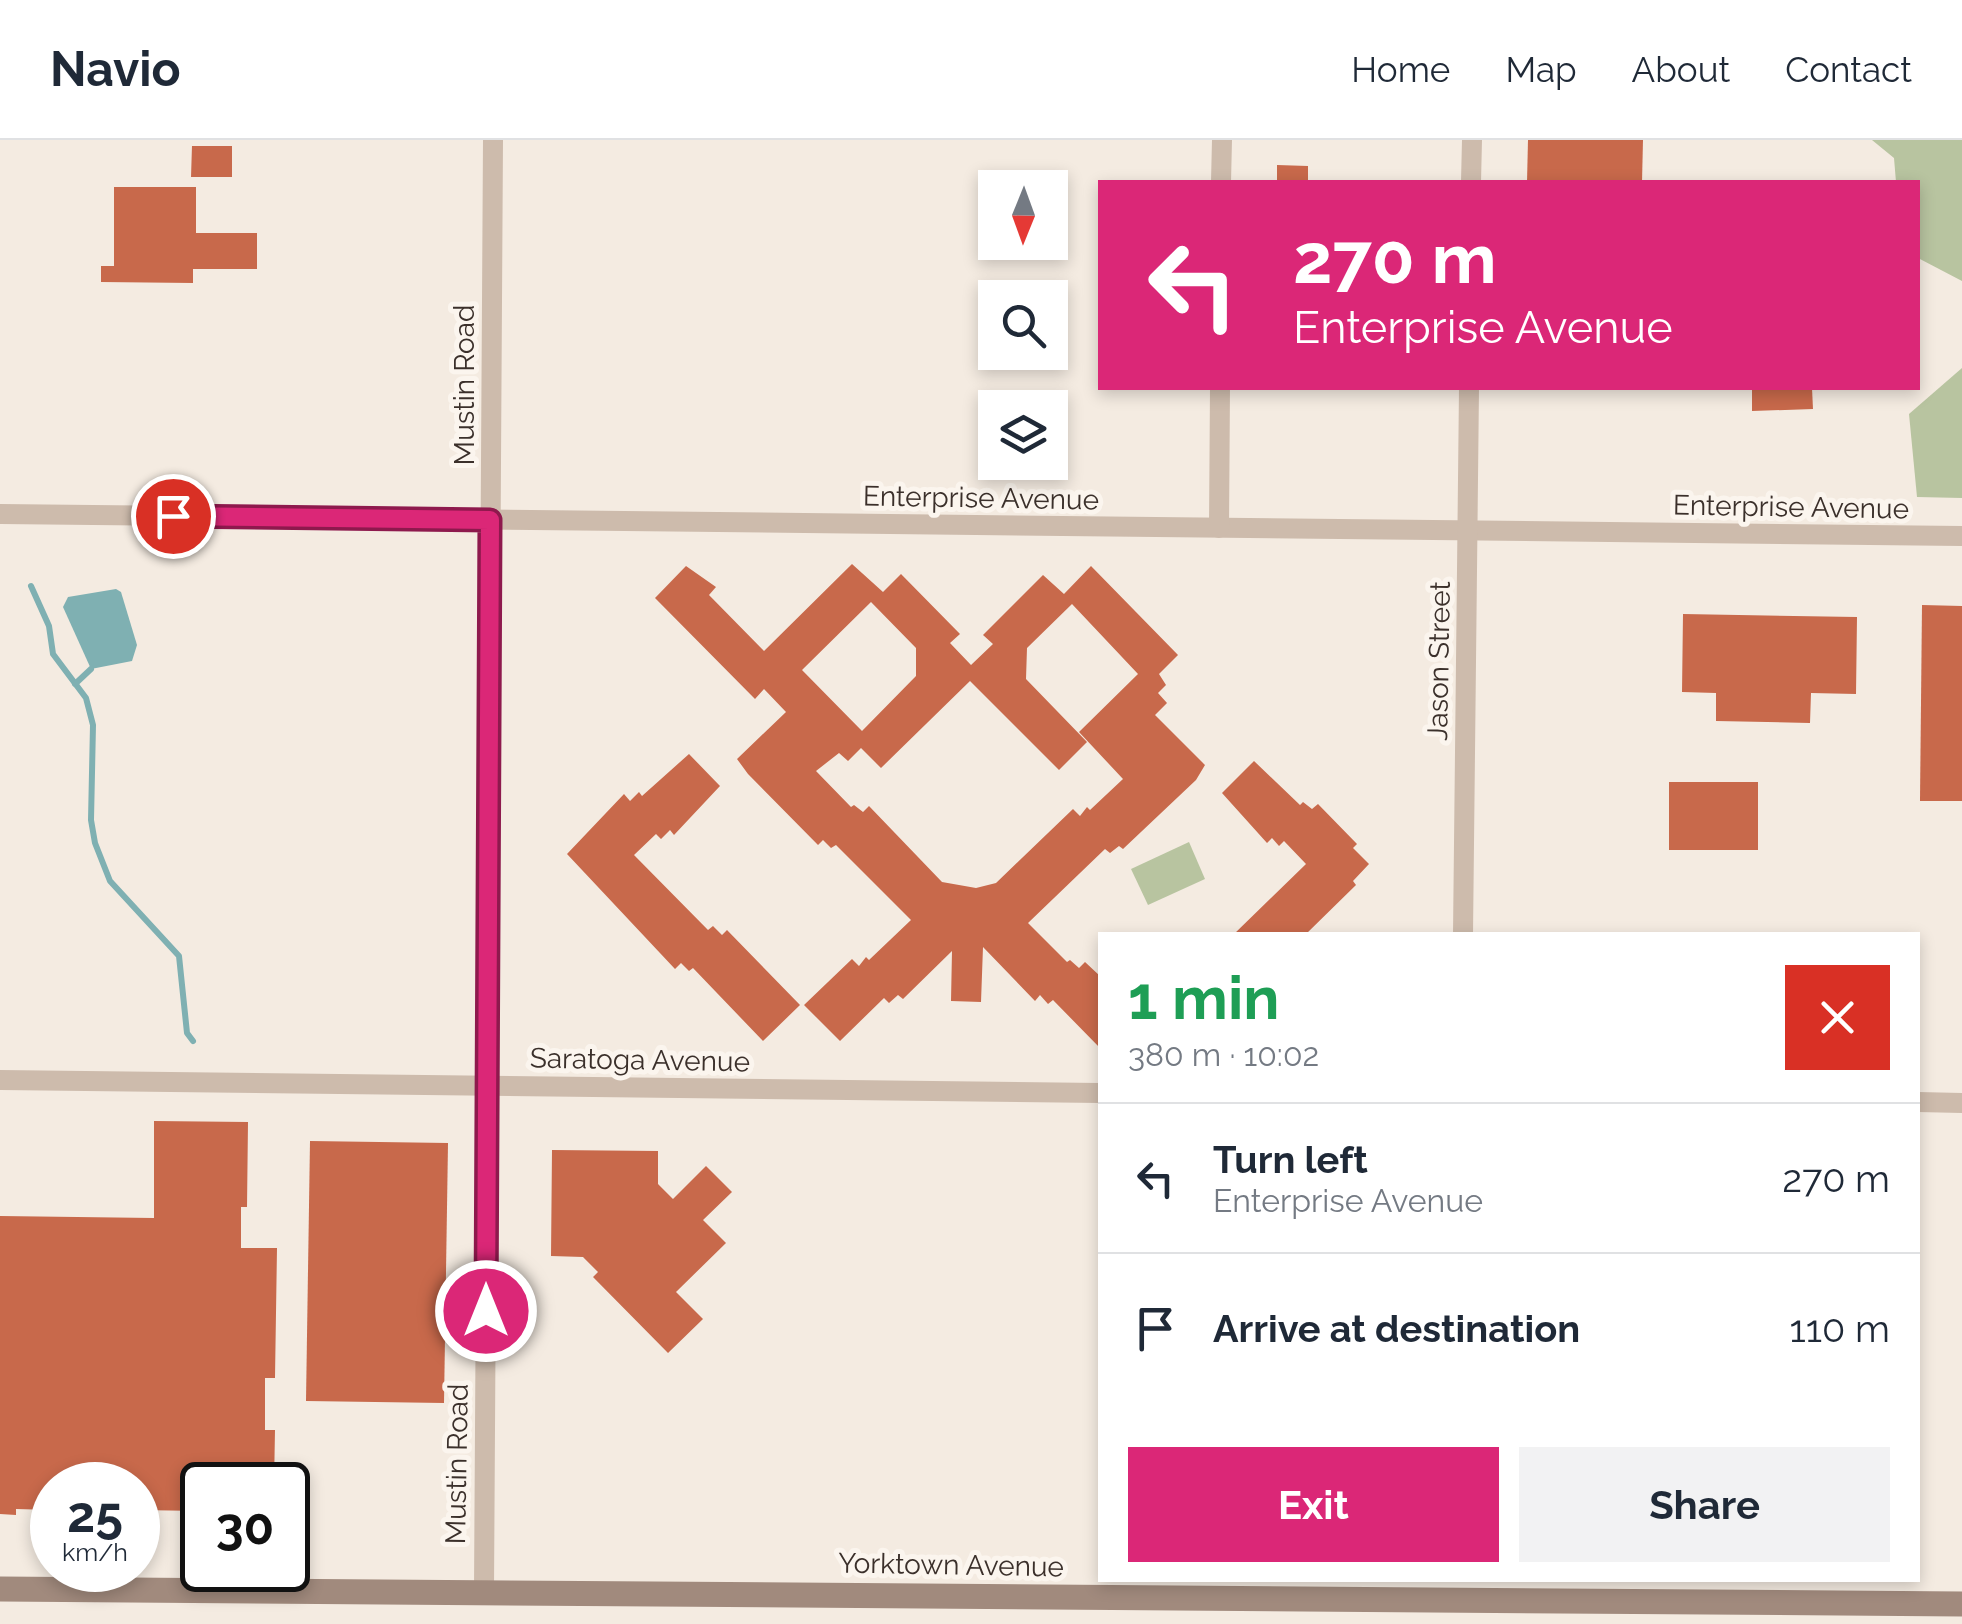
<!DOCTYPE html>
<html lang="en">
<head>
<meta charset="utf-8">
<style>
  :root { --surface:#fff; --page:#f2f2f3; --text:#1f2937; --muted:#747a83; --line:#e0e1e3; --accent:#db2777 }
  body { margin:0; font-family:Raleway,sans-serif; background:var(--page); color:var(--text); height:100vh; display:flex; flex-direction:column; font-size:38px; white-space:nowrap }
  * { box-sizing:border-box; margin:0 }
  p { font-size:32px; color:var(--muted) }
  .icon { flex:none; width:55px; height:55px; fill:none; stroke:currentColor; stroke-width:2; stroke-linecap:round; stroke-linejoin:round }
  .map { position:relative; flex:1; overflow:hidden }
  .details { position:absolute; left:1098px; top:792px; width:822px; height:650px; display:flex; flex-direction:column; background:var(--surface); border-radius:0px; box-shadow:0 5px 15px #0003 }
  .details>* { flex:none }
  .hud { position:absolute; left:1098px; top:40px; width:822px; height:210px; border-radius:0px; box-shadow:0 5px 15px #0003; background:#db2777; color:#fff; overflow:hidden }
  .needle { width:65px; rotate:181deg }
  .tools { position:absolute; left:978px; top:30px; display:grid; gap:20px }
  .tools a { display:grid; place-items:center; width:90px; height:90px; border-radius:0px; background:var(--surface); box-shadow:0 5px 15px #0003; font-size:50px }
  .speed { position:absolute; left:30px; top:1322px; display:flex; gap:20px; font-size:50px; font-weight:700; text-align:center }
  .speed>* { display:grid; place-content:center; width:130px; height:130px; border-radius:50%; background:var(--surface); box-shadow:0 5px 15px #0003; line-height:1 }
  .speed small { font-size:25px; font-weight:400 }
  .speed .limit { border:5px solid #111; border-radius:15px; background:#fff; color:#111 }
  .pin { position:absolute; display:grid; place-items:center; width:85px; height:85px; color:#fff; margin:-42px; border:5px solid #fff; border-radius:50%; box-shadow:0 2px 10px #0007 }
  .me { position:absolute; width:110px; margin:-55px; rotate:0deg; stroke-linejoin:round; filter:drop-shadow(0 0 8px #0008) }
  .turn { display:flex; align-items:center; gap:35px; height:210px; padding:0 30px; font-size:45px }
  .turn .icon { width:130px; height:130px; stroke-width:2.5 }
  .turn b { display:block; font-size:70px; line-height:85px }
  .round { display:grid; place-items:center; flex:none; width:105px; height:105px; border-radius:0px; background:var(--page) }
  .headline { display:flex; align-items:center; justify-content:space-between; height:170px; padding:0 30px }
  h1 { font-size:60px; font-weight:700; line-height:75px; color:#1e9e55 }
  .cta { display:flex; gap:20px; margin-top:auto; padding:20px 30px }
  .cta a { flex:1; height:115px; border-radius:0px; background:var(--accent); color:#fff; font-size:40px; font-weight:700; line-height:115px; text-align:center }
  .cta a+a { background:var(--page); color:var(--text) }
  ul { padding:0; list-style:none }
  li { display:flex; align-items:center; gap:30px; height:150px; padding:0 30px; border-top:2px solid var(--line) }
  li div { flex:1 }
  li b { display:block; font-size:38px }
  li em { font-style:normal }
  header { display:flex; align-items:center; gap:60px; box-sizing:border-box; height:140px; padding:0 50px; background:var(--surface); border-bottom:2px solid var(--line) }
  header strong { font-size:48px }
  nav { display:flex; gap:55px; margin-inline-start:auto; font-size:35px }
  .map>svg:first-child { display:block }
</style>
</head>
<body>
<header>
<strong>Navio</strong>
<nav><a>Home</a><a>Map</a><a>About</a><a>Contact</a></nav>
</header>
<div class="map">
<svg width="1962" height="1484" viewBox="0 0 1962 1484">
  <rect width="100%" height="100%" fill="#f4ebe1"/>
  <g fill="#b8c4a0">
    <path d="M1872,0H1962V141L1918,118V42H1896L1894,18Z"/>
    <path d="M1962,228V358L1917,357L1909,274Z"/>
    <path d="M1189,702L1205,739L1148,765L1131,729Z"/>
  </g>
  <path fill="#7fb0b2" d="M116,449L121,452L137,505L132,521L91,529L63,467L68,457Z"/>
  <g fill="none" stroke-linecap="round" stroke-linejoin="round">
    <g stroke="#7fb0b2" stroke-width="6">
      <path d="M31,446L49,486L53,514L86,558L93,585L91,680L95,703L110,741L179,816L187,893L193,901"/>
      <path d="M75,544L91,529"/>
    </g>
  </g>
  <g fill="#c8694b" fill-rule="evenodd">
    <path d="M1528,0H1643L1642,42H1527Z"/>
    <path d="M192,6H232V37H191Z"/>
    <path d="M1277,25L1308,26V42H1277Z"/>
    <path d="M114,47H196V93H257V129H193V143L101,142V126H114Z"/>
    <path d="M1752,248H1812L1813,269L1752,271Z"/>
    <path d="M852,424L883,452L901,434L960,494L950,503L971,525L993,504L983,495L1043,435L1064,454L1091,426L1178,515L1159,534L1166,545L1158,553L1167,563L1155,575L1205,625L1196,640L1123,709L1119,706L1110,713L1105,709L1028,783L1067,822L1070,820L1079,828L1085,822L1100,836V908L1053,860L1048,864L1040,855L1035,861L983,807L981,862L951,861L952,811L903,859L898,855L889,863L884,858L840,901L804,865L852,819L859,826L866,817L869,820L911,780L836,705L831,708L823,700L818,705L748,634L737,619L786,572L764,549L755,559L655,458L686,426L716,447L709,455L764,511ZM871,462L916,508V536L862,591L802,530ZM1072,464L1138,534L1079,592L1123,639L1090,670L1087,667L1080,676L1073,669L996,743L976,748L942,742L869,666L863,672L854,665L851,667L816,631L839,613L848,621L861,608L881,628L970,541L1059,630L1087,602L1026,539L1027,508Z"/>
    <path d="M1922,465L1962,466V661H1920Z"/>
    <path d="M1683,474L1857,477L1856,554L1811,553L1810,583L1716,581V553L1682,552Z"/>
    <path d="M689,614L720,646L674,695L670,690L661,699L656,694L634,715L708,790L713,786L722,795L727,790L800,865L763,901L693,828L689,831L681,823L675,829L567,714L624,654L630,661L639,652L642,656Z"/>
    <path d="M1254,621L1300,665L1303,662L1312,669L1318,664L1357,704L1353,708L1369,724L1353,741L1356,745L1305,795H1233L1306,724L1284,701L1279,706L1272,698L1267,703L1222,653Z"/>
    <rect x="1669" y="642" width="89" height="68"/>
    <path d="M154,981L248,982L247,1067H241V1108H277L275,1238H265V1290H275L274,1345H202V1371L138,1370V1345H52V1370L16,1369V1375L0,1374V1076L154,1078Z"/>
    <path d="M310,1001L448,1003L444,1263L306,1261Z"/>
    <path d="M552,1010L658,1011V1044L673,1059L706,1026L732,1052L703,1080L726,1103L676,1152L703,1179L668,1213L593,1137L598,1132L583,1117L551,1116Z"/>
  </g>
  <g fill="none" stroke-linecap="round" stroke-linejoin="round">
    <g stroke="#cdbbac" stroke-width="20">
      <path d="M1221,42L1222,0"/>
      <path d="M1471,42L1472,0"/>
      <path d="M0,374L1962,396"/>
      <path d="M1219,388L1220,248"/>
      <path d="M1463,795L1469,248"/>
      <path d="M0,940L1100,953"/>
      <path d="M1918,962L1962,963"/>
      <path d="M484,1450L493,0"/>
    </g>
    <path stroke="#a18a7d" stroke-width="25" d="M0,1449L1962,1464"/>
  </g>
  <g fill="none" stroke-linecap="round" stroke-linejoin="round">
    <defs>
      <path id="route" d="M173,376L490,380L486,1171"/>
    </defs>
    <use href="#route" stroke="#8e194d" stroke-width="25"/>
    <use href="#route" stroke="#db2777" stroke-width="18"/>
  </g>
  <g text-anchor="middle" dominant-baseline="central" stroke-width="10" stroke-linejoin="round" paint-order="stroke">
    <g font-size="28" fill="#3b302b" stroke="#fbf5ee">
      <text transform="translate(464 245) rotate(-90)">Mustin Road</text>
      <text transform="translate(981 358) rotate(1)">Enterprise Avenue</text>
      <text transform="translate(1791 367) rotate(1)">Enterprise Avenue</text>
      <text transform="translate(1439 521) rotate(-89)">Jason Street</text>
      <text transform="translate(640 920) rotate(1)">Saratoga Avenue</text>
      <text transform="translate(457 1324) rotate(-89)">Mustin Road</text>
      <text transform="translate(951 1425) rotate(1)">Yorktown Avenue</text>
    </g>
  </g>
</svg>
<div class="tools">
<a><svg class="needle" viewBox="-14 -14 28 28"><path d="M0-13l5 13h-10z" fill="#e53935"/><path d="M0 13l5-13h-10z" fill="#747a83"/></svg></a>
<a><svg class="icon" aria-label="search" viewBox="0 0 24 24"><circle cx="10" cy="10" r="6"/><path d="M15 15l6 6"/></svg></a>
<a><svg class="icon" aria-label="layers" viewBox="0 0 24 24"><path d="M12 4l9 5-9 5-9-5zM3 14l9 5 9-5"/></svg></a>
</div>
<div class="speed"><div>25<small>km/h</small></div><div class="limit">30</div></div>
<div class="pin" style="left:173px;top:376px;background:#d93025"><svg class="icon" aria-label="arrive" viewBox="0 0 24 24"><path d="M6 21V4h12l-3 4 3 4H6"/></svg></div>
<svg class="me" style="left:486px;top:1171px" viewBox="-20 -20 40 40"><circle r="17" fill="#db2777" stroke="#fff" stroke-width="3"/><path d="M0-11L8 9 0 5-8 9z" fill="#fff"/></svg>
<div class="hud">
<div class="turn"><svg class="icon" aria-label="left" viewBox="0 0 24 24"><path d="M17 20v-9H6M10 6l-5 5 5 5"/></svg><div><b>270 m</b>Enterprise Avenue</div></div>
</div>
<section class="details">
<div class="headline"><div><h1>1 min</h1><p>380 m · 10:02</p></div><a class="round" style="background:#d93025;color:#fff"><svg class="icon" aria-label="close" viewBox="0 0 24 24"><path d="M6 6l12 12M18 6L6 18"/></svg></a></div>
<ul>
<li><svg class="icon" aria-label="left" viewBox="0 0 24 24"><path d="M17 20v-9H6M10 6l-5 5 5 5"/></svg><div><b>Turn left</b><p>Enterprise Avenue</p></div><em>270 m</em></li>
<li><svg class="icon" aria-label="arrive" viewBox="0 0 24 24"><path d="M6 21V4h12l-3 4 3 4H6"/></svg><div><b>Arrive at destination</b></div><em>110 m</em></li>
</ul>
<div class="cta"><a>Exit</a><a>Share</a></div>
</section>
</div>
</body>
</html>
